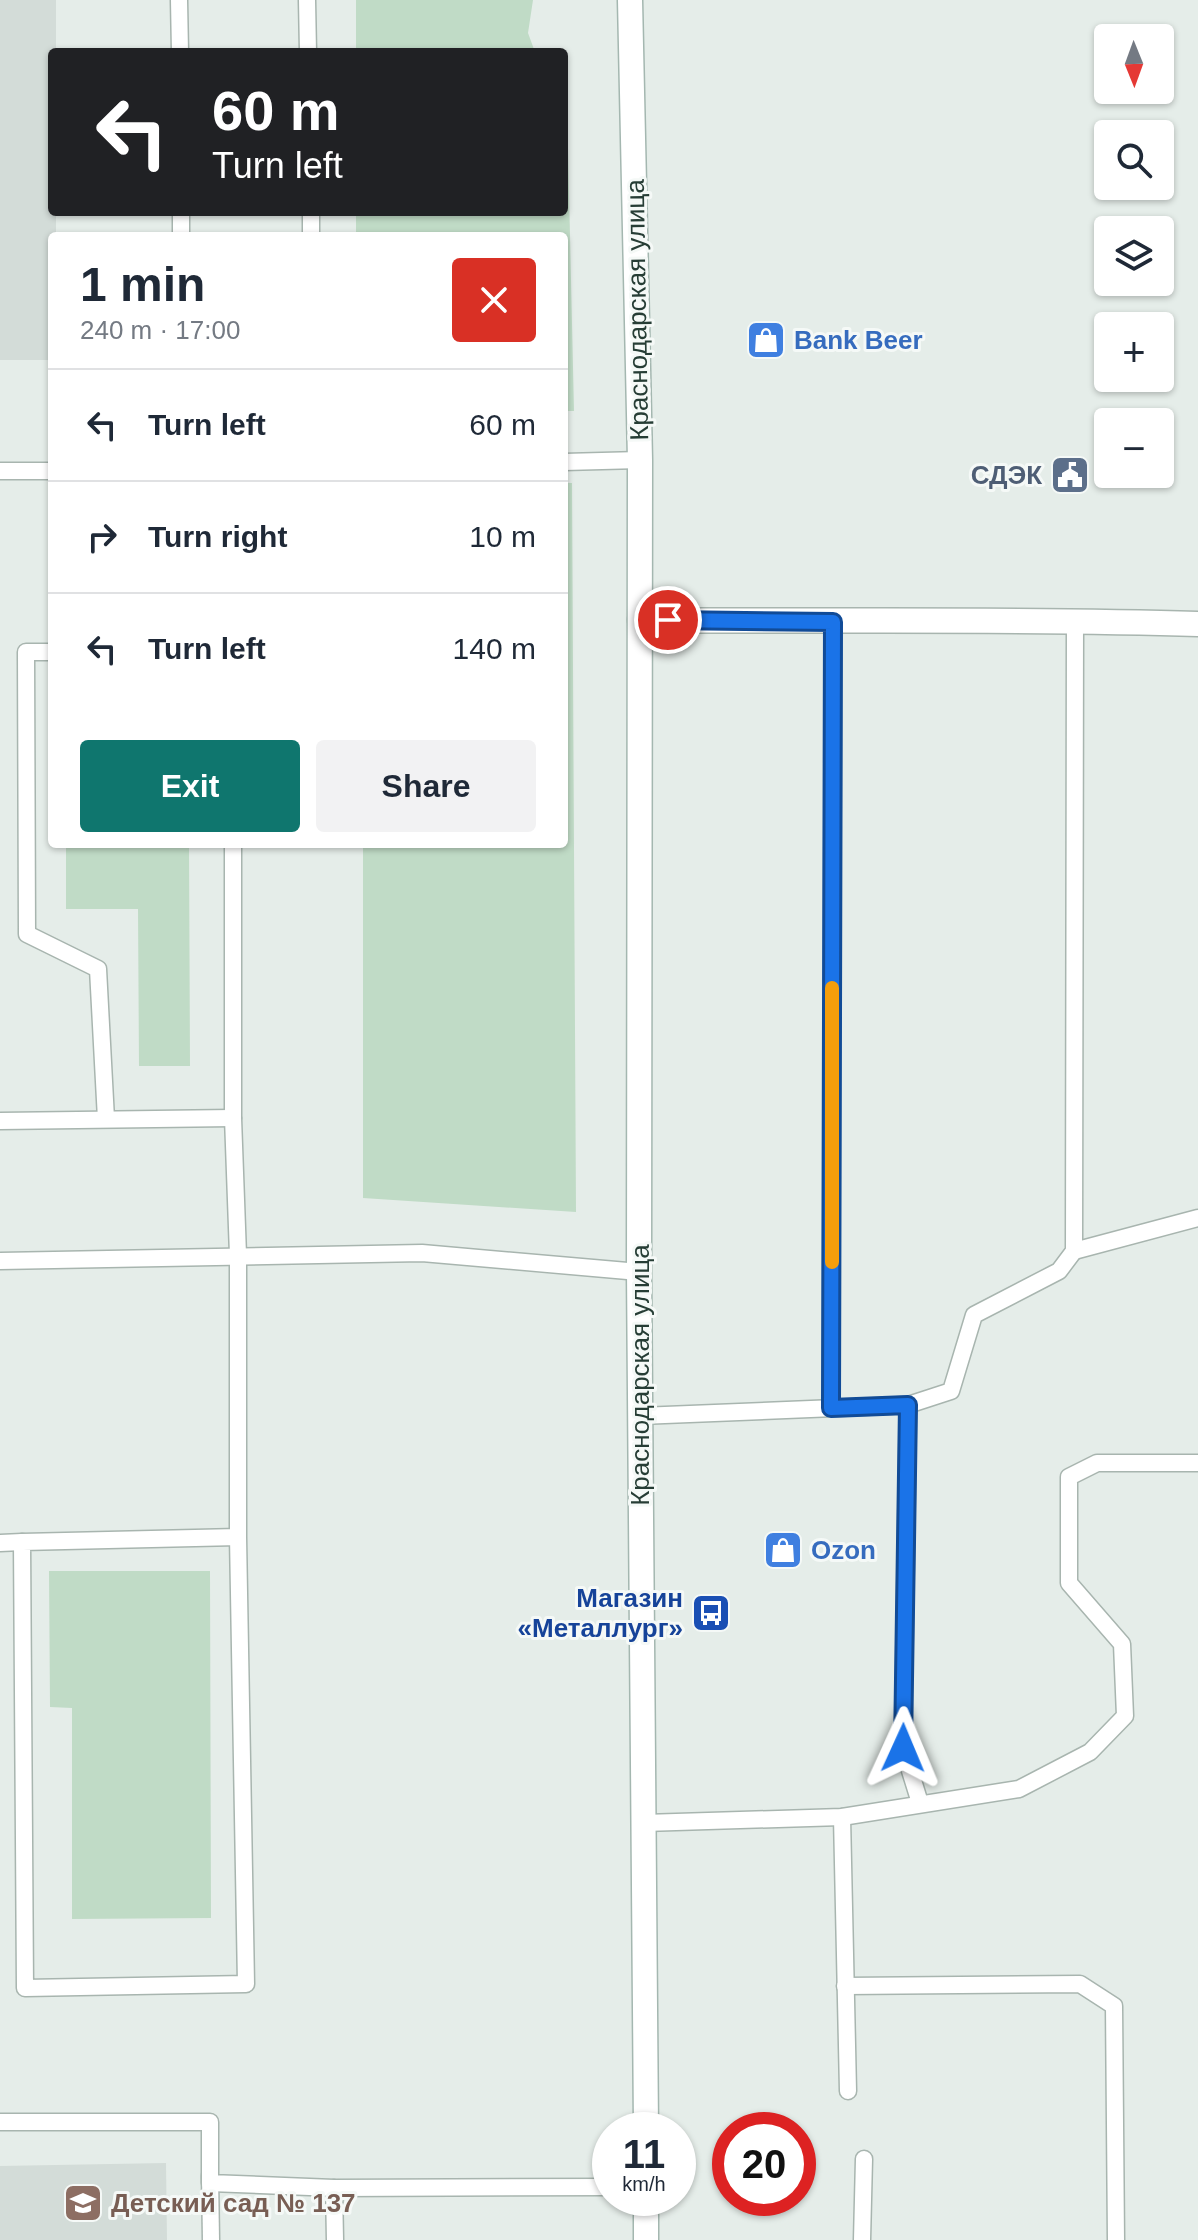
<!DOCTYPE html>
<html lang="en">
<head>
<meta charset="utf-8">
<style>
  :root { --surface:#fff; --page:#f2f2f3; --text:#1f2937; --muted:#747a83; --line:#e0e1e3; --accent:#0f766e }
  body { margin:0; font-family:Helvetica,sans-serif; background:var(--page); color:var(--text); height:100vh; display:flex; flex-direction:column; font-size:30px; white-space:nowrap }
  * { box-sizing:border-box; margin:0 }
  p { font-size:26px; color:var(--muted) }
  .icon { flex:none; width:44px; height:44px; fill:none; stroke:currentColor; stroke-width:2; stroke-linecap:round; stroke-linejoin:round }
  .map { position:relative; flex:1; overflow:hidden }
  .side { position:absolute; left:48px; top:232px; width:520px; height:616px; display:flex; flex-direction:column; background:var(--surface); border-radius:8px; box-shadow:0 2px 6px #0004 }
  .side>* { flex:none }
  .hud { position:absolute; left:48px; top:48px; width:520px; height:168px; border-radius:8px; box-shadow:0 2px 6px #0004; background:#202124; color:#fff; overflow:hidden }
  .needle { width:52px; rotate:179deg }
  .buttons { position:absolute; left:1094px; top:24px; display:grid; gap:16px }
  .buttons a { display:grid; place-items:center; width:80px; height:80px; border-radius:8px; background:var(--surface); box-shadow:0 2px 6px #0004; font-size:40px }
  .speed { position:absolute; left:592px; top:2112px; display:flex; gap:16px; font-size:40px; font-weight:700; text-align:center }
  .speed>* { display:grid; place-content:center; width:104px; height:104px; border-radius:50%; background:var(--surface); box-shadow:0 2px 6px #0004; line-height:1 }
  .speed small { font-size:20px; font-weight:400 }
  .speed .limit { border:12px solid #d22; background:#fff; color:#111 }
  .pin { position:absolute; display:grid; place-items:center; width:68px; height:68px; color:#fff; margin:-34px; border:4px solid #fff; border-radius:50%; box-shadow:0 2px 8px #0007 }
  .me { position:absolute; width:88px; margin:-44px; rotate:1deg; stroke-linejoin:round; filter:drop-shadow(0 0 6px #0008) }
  .turn { display:flex; align-items:center; gap:28px; height:168px; padding:0 32px; font-size:36px }
  .turn .icon { width:104px; height:104px; stroke-width:2.5 }
  .turn b { display:block; font-size:56px; line-height:68px }
  .round { display:grid; place-items:center; flex:none; width:84px; height:84px; border-radius:8px; background:var(--page) }
  .headline { display:flex; align-items:center; justify-content:space-between; height:136px; padding:0 32px }
  h1 { font-size:48px; font-weight:700; line-height:60px }
  .action { display:flex; gap:16px; margin-top:auto; padding:16px 32px }
  .action a { flex:1; height:92px; border-radius:8px; background:var(--accent); color:#fff; font-size:32px; font-weight:700; line-height:92px; text-align:center }
  .action a+a { background:var(--page); color:var(--text) }
  ul { padding:0; list-style:none }
  li { display:flex; align-items:center; gap:24px; height:112px; padding:0 32px; border-top:2px solid var(--line) }
  li div { flex:1 }
  li b { display:block; font-size:30px }
  li em { font-style:normal }
  .map>svg:first-child { display:block }
</style>
</head>
<body>
<div class="map">
<svg width="1198" height="2240" viewBox="0 0 1198 2240">
  <rect width="100%" height="100%" fill="#e5ede9"/>
  <g fill="#d3dcd8">
    <path d="M0,0H56V52H52V212H56V236H52V360H0Z"/>
    <path d="M166,2163L167,2240H0V2166Z"/>
  </g>
  <g fill="#c0dbc6">
    <path d="M356,0H533L528,33L535,52H356Z"/>
    <path d="M564,137L568,148L574,411H564V236H356V212H564Z"/>
    <path d="M564,483H572L576,1212L363,1198V844H564Z"/>
    <path d="M66,844H189L190,1066H139L138,909H66Z"/>
    <path d="M49,1571H210L211,1918L72,1919V1708L50,1707Z"/>
  </g>
  <g fill="none" stroke-linecap="round" stroke-linejoin="round">
    <defs>
      <g id="service">
        <path d="M179,0L180,52"/>
        <path d="M307,0L308,52"/>
        <path d="M181,212V236"/>
        <path d="M311,212V236"/>
        <path d="M564,462L640,460"/>
        <path d="M0,471H52"/>
        <path d="M52,652H26L27,934L98,969L106,1119"/>
        <path d="M233,844V1118L238,1255V1537L246,1984L25,1988L22,1542L238,1537"/>
        <path d="M0,1121L233,1118"/>
        <path d="M1074,1251L1198,1218"/>
        <path d="M0,1261L422,1253L639,1272"/>
        <path d="M908,1405L903,1748L920,1803"/>
        <path d="M831,1408L833,622"/>
        <path d="M640,1416L908,1405L951,1391L974,1315L1059,1271L1074,1251L1075,620"/>
        <path d="M0,1543L22,1542"/>
        <path d="M842,1817L848,2091"/>
        <path d="M644,1823L842,1817L1019,1789L1090,1752L1125,1716L1122,1644L1069,1583V1477L1097,1463H1198"/>
        <path d="M845,1986L1080,1984L1114,2006L1116,2240"/>
        <path d="M0,2122H210V2183L334,2188L610,2187"/>
        <path d="M210,2176L211,2240"/>
        <path d="M334,2188L335,2240"/>
        <path d="M862,2240L864,2159"/>
      </g>
      <path id="minor" d="M640,620C826,622 1012,618 1198,624"/>
      <g id="secondary">
        <path d="M630,0L640,460L639,1272L646,2130"/>
        <path d="M646,2198V2240"/>
      </g>
    </defs>
    <use href="#service" stroke="#a8b5af" stroke-width="19"/>
    <use href="#minor" stroke="#a8b5af" stroke-width="27"/>
    <use href="#secondary" stroke="#a4b7b0" stroke-width="27"/>
    <use href="#service" stroke="#fff" stroke-width="16"/>
    <use href="#minor" stroke="#fff" stroke-width="24"/>
    <use href="#secondary" stroke="#fff" stroke-width="24"/>
  </g>
  <g fill="none" stroke-linecap="round" stroke-linejoin="round">
    <defs>
      <path id="route" d="M668,620L833,622L831,1408L908,1405L903,1748"/>
    </defs>
    <use href="#route" stroke="#114b97" stroke-width="20"/>
    <use href="#route" stroke="#1a73e8" stroke-width="14"/>
    <path stroke="#f59e0b" stroke-width="14" d="M832,1262V988"/>
  </g>
  <defs>
    <symbol id="shop-square" viewBox="-11 -11 22 22"><rect x="-9" y="-9" width="18" height="18" rx="4" fill="#3f7fe0" stroke="#f5f9f7"/><path d="M-5-2.5h2.3a2.7 3.5 0 0 1 5.4 0H5L5.5 6h-11ZM-1.5-2.5h3a1.5 2.3 0 0 0-3 0Z" fill="#fff"/></symbol>
    <symbol id="civic-square" viewBox="-11 -11 22 22"><rect x="-9" y="-9" width="18" height="18" rx="4" fill="#5c6f8a" stroke="#f5f9f7"/><path d="M-.6-6.5H3V-4.5H.6V-3L4-1V1h2V6H-6V1h2V-1L-.6-3ZM-1.2 2.5V6h2.4V2.5Z" fill="#fff"/></symbol>
    <symbol id="bus-square" viewBox="-11 -11 22 22"><rect x="-9" y="-9" width="18" height="18" rx="4" fill="#1a4fb4" stroke="#f5f9f7"/><path d="M-5-6H5V4H4V6H2V4H-2V6H-4V4H-5ZM-3.5-4V0h7V-4ZM-3.5 1.2v1.5H-2V1.2ZM2 1.2v1.5H3.5V1.2Z" fill="#fff"/></symbol>
    <symbol id="school-square" viewBox="-11 -11 22 22"><rect x="-9" y="-9" width="18" height="18" rx="4" fill="#8d6e63" stroke="#f5f9f7"/><path d="M0-5L7-2L0 1L-7-2ZM-4 1L0 2.5L4 1V4Q0 6-4 4Z" fill="#fff"/></symbol>
  </defs>
  <g fill-rule="evenodd">
    <use href="#shop-square" x="744" y="318" width="44" height="44"/>
    <use href="#civic-square" x="1048" y="453" width="44" height="44"/>
    <use href="#shop-square" x="761" y="1528" width="44" height="44"/>
    <use href="#bus-square" x="689" y="1591" width="44" height="44"/>
    <use href="#school-square" x="61" y="2181" width="44" height="44"/>
  </g>
  <g text-anchor="middle" dominant-baseline="central" stroke-width="6" stroke-linejoin="round" paint-order="stroke">
    <g font-size="26" fill="#263d35" stroke="#f5f9f7">
      <text transform="translate(637 310) rotate(-91)">Краснодарская улица</text>
      <text transform="translate(640 1375) rotate(-90)">Краснодарская улица</text>
    </g>
    <g font-size="26" font-weight="bold" fill="#366cbe" stroke="#f5f9f7" text-anchor="start">
      <text x="794" y="340">Bank Beer</text>
      <text x="811" y="1550">Ozon</text>
    </g>
    <g font-size="26" font-weight="bold" fill="#4e5e75" stroke="#f5f9f7" text-anchor="end">
      <text x="1042" y="475">СДЭК</text>
    </g>
    <g font-size="26" font-weight="bold" fill="#164399" stroke="#f5f9f7" text-anchor="end">
      <text x="683" y="1598">Магазин<tspan x="683" dy="30">«Металлург»</tspan></text>
    </g>
    <g font-size="26" font-weight="bold" fill="#785e54" stroke="#f5f9f7" text-anchor="start">
      <text x="111" y="2203">Детский сад № 137</text>
    </g>
  </g>
</svg>
<div class="buttons">
<a><svg class="needle" viewBox="-14 -14 28 28"><path d="M0-13l5 13h-10z" fill="#e53935"/><path d="M0 13l5-13h-10z" fill="#747a83"/></svg></a>
<a><svg class="icon" aria-label="search" viewBox="0 0 24 24"><circle cx="10" cy="10" r="6"/><path d="M15 15l6 6"/></svg></a>
<a><svg class="icon" aria-label="layers" viewBox="0 0 24 24"><path d="M12 4l9 5-9 5-9-5zM3 14l9 5 9-5"/></svg></a>
<a>+</a>
<a>−</a>
</div>
<div class="speed"><div>11<small>km/h</small></div><div class="limit">20</div></div>
<div class="pin" style="left:668px;top:620px;background:#d93025"><svg class="icon" aria-label="arrive" viewBox="0 0 24 24"><path d="M6 21V4h12l-3 4 3 4H6"/></svg></div>
<svg class="me" style="left:903px;top:1748px" viewBox="-20 -20 40 40"><path d="M0-17L14 15 0 8-14 15z" fill="#1a73e8" stroke="#fff" stroke-width="4"/></svg>
<div class="hud">
<div class="turn"><svg class="icon" aria-label="left" viewBox="0 0 24 24"><path d="M17 20v-9H6M10 6l-5 5 5 5"/></svg><div><b>60 m</b>Turn left</div></div>
</div>
<section class="side">
<div class="headline"><div><h1>1 min</h1><p>240 m · 17:00</p></div><a class="round" style="background:#d93025;color:#fff"><svg class="icon" aria-label="close" viewBox="0 0 24 24"><path d="M6 6l12 12M18 6L6 18"/></svg></a></div>
<ul>
<li><svg class="icon" aria-label="left" viewBox="0 0 24 24"><path d="M17 20v-9H6M10 6l-5 5 5 5"/></svg><div><b>Turn left</b></div><em>60 m</em></li>
<li><svg class="icon" aria-label="right" viewBox="0 0 24 24"><path d="M7 20v-9h11M14 6l5 5-5 5"/></svg><div><b>Turn right</b></div><em>10 m</em></li>
<li><svg class="icon" aria-label="left" viewBox="0 0 24 24"><path d="M17 20v-9H6M10 6l-5 5 5 5"/></svg><div><b>Turn left</b></div><em>140 m</em></li>
</ul>
<div class="action"><a>Exit</a><a>Share</a></div>
</section>
</div>
</body>
</html>
